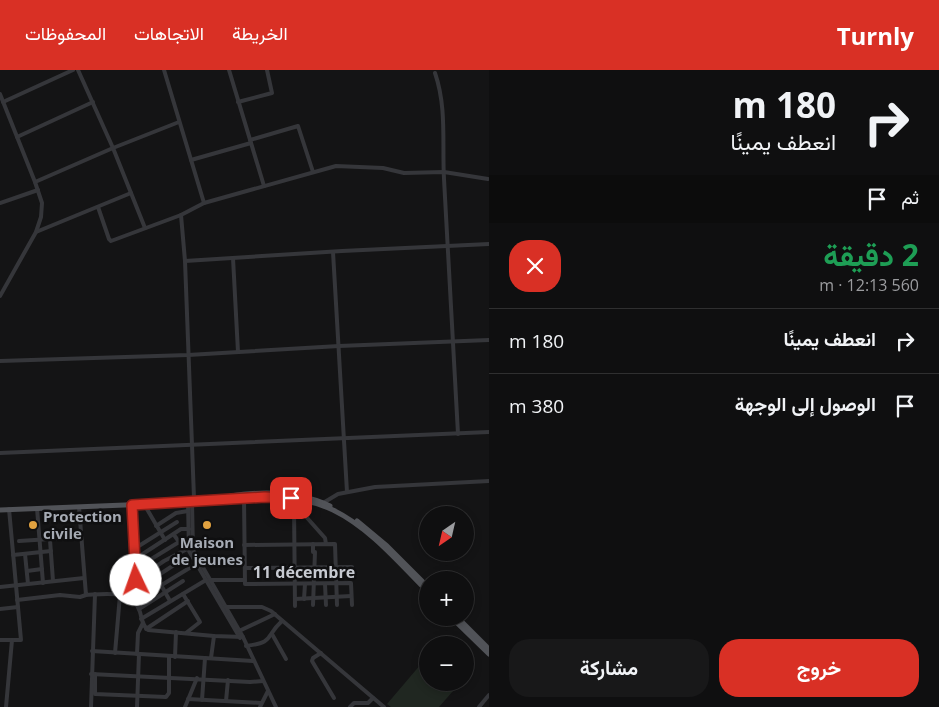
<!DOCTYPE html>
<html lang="ar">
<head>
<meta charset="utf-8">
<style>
  :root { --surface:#0f0f10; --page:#181819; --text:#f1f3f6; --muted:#9b9c9f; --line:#2f2f30; --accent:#d93025 }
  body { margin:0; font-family:"Open Sans",Vazirmatn,sans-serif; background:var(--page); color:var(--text); direction:rtl; height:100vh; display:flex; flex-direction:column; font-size:19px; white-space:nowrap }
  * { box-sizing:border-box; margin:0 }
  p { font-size:16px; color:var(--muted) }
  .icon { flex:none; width:28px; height:28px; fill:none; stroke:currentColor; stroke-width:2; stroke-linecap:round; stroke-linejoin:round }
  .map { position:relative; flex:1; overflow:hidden; direction:ltr }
  .details { display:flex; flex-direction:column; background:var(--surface); width:450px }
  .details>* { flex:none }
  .banner { background:#0f0f10; color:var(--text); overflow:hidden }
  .needle { width:32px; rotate:214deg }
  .buttons { position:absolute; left:419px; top:436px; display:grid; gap:10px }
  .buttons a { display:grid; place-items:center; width:55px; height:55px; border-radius:50%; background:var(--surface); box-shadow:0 2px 8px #0003,0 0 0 1px var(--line); font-size:25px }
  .pin { position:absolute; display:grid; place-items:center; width:42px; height:42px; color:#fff; margin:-21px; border-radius:10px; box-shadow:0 2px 8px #0006 }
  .me { position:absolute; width:55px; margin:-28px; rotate:357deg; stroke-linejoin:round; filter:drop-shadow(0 0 4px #0008) }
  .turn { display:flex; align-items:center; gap:18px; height:105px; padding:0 20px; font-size:22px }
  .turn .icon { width:65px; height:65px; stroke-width:2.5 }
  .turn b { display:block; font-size:35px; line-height:42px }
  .then { display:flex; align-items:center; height:48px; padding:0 20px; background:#0003; gap:10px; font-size:19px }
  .round { display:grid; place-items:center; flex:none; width:52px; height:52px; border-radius:20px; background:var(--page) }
  .summary { display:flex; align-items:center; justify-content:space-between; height:85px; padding:0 20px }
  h1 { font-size:30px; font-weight:700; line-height:38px; color:#1e9e55 }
  .button { display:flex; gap:10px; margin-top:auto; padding:10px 20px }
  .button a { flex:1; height:58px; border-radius:20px; background:var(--accent); color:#fff; font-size:20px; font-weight:700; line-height:58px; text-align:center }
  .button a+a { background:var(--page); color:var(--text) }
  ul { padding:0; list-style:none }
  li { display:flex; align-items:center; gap:15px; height:65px; padding:0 20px; border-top:1px solid var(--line) }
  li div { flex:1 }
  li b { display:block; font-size:19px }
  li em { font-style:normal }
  header { display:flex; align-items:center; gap:30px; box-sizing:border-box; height:70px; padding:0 25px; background:var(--accent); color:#fff }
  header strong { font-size:24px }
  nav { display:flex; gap:28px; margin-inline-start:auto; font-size:18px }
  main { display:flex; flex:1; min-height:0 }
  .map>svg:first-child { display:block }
</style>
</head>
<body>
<header>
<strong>Turnly</strong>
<nav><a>الخريطة</a><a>الاتجاهات</a><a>المحفوظات</a></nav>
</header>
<main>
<section class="details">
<div class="banner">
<div class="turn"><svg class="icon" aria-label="right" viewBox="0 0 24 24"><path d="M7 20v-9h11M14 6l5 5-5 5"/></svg><div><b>180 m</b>انعطف يمينًا</div></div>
<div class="then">ثم<svg class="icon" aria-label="arrive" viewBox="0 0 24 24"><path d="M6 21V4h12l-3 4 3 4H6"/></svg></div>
</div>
<div class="summary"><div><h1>2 دقيقة</h1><p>560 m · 12:13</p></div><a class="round" style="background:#d93025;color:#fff"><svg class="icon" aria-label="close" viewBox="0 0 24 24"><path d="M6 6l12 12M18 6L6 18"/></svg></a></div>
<ul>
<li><svg class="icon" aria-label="right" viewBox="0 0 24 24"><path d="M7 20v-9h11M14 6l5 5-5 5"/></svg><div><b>انعطف يمينًا</b></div><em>180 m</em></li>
<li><svg class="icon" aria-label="arrive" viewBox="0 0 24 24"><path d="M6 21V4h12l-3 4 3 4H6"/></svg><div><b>الوصول إلى الوجهة</b></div><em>380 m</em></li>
</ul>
<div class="button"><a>خروج</a><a>مشاركة</a></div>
</section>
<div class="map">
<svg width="489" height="637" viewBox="0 0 489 637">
  <rect width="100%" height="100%" fill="#141415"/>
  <path fill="#202721" d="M427,587L428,612L460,613L439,637H391L387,634Z"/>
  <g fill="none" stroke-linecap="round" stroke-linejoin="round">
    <g stroke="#35363a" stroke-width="4">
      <path d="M78,0L113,78L145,158"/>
      <path d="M164,0L204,133"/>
      <path d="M229,0L264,116"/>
      <path d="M435,3C447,38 442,73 444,109C449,194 453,279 458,364"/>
      <path d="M0,24L35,112L42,133L41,147L36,162L0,226"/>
      <path d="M3,32L73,0"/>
      <path d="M238,32L272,23L267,0"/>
      <path d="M17,67L93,32"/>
      <path d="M250,70L298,56L313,102"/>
      <path d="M191,90L251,73"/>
      <path d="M35,112L113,78L179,52"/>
      <path d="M0,133L38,120"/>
      <path d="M98,137L109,169L111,171L181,145L204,133L336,96L383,98L404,103L444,102L488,109"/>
      <path d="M181,145L185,191L194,428"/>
      <path d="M36,162L131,123"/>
      <path d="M333,182L347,422"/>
      <path d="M233,188L238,282"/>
      <path d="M185,191L342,181L489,174"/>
      <path d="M0,291L188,285L339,276L489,270"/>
      <path d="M0,383L489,362"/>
      <path d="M244,428L245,514L351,513L352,535"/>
      <path d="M291,428L294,436L301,441L325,468L326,474"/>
      <path d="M188,432L189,481L240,568"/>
      <path d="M192,432L193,480L243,567L276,637"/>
      <path d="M323,433L338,424L375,417L489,411"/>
      <path d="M144,434L165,470"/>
      <path d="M132,435L137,529"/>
      <path d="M294,436L295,536"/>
      <path d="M79,437L86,525C105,524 133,519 140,542C142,549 142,555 148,560L214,566L243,567"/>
      <path d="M37,438L43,513"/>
      <path d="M156,456L176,443L188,441"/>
      <path d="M174,465L185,480"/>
      <path d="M50,470L53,511"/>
      <path d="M19,471L81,467"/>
      <path d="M244,475L335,474L337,535"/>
      <path d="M134,479L177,452"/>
      <path d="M25,484L28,514"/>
      <path d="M13,485L51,481"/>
      <path d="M135,489L181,459H189"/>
      <path d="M245,498L352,497"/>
      <path d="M135,499L179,472"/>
      <path d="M27,501L42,499"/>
      <path d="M136,510L164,491L189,478"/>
      <path d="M210,510H245"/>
      <path d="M325,514L326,535"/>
      <path d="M161,515L170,531"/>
      <path d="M0,517L84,508"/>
      <path d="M137,519L174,495"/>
      <path d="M183,524L200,552L186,563"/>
      <path d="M295,529L351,526"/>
      <path d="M304,529L305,514"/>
      <path d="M17,530L60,525L80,527L86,525"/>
      <path d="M137,530L196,494"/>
      <path d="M313,535L315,482H313V474"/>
      <path d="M226,537H262L271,541L384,637"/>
      <path d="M0,539L18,537"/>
      <path d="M139,539L183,511"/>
      <path d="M141,549L206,510"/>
      <path d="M146,559L188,531"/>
      <path d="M239,561L275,544"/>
      <path d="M272,564L286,589"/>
      <path d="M0,570H21L9,439"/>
      <path d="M246,576C276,572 264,567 282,551"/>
      <path d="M92,581L253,591"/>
      <path d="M115,583L120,525"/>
      <path d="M321,583L313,588L312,591L334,628"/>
      <path d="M137,584L138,563L143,553"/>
      <path d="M175,587L176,562"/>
      <path d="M211,588L214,566"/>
      <path d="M91,604L250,612L263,611"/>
      <path d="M95,604V624L166,627L169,623V586"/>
      <path d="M188,629L261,633"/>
      <path d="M202,630L205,588"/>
      <path d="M226,631L228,610"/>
      <path d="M6,637L12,570"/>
      <path d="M91,637L95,524"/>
      <path d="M137,637L139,584"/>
      <path d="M185,637L197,608"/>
      <path d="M260,637L268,621"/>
      <path d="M350,637L354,633H368L373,628"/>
      <path d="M479,637L489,625"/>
    </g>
    <g stroke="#515358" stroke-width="5">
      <path d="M230,426C263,421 299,421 330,436"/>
      <path d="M165,430L187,429"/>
      <path d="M0,440C58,438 117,435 175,433C227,430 284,417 333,440C370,458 399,493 428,522"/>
      <path d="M357,451L387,476L428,517"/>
      <path d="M452,548L489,584"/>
      <path d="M458,548L489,579"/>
    </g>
  </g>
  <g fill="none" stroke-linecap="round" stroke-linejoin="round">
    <defs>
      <path id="route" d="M136,510L132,435L265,427L291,428"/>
    </defs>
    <use href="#route" stroke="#8d1f18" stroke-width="12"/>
    <use href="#route" stroke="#d93025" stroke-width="9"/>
  </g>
  <g fill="#e1a240" stroke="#0f0f10" stroke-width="2">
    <circle cx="33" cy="455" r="5"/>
    <circle cx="207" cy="455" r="5"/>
  </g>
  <g text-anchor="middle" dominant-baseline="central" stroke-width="5" stroke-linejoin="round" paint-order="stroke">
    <g font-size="15" font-weight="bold" fill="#a6abb4" stroke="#0f0f10" text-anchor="start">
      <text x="43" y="446">Protection<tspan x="43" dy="17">civile</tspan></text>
      <text x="207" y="472" text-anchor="middle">Maison<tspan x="207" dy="17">de jeunes</tspan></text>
    </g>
    <g font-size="16" font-weight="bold" fill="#c7cad1" stroke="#0f0f10">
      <text x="304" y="502">11 décembre</text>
    </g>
  </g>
</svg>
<div class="buttons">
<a><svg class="needle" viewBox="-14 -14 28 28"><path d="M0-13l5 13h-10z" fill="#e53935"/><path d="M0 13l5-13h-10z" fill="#9b9c9f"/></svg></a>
<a>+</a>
<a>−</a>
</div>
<div class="pin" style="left:291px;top:428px;background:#d93025"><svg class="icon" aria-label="arrive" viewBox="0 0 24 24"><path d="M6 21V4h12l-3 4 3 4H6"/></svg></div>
<svg class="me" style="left:136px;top:510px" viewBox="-20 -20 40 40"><circle r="19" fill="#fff"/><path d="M0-13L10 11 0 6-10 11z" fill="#d93025"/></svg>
</div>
</main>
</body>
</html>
